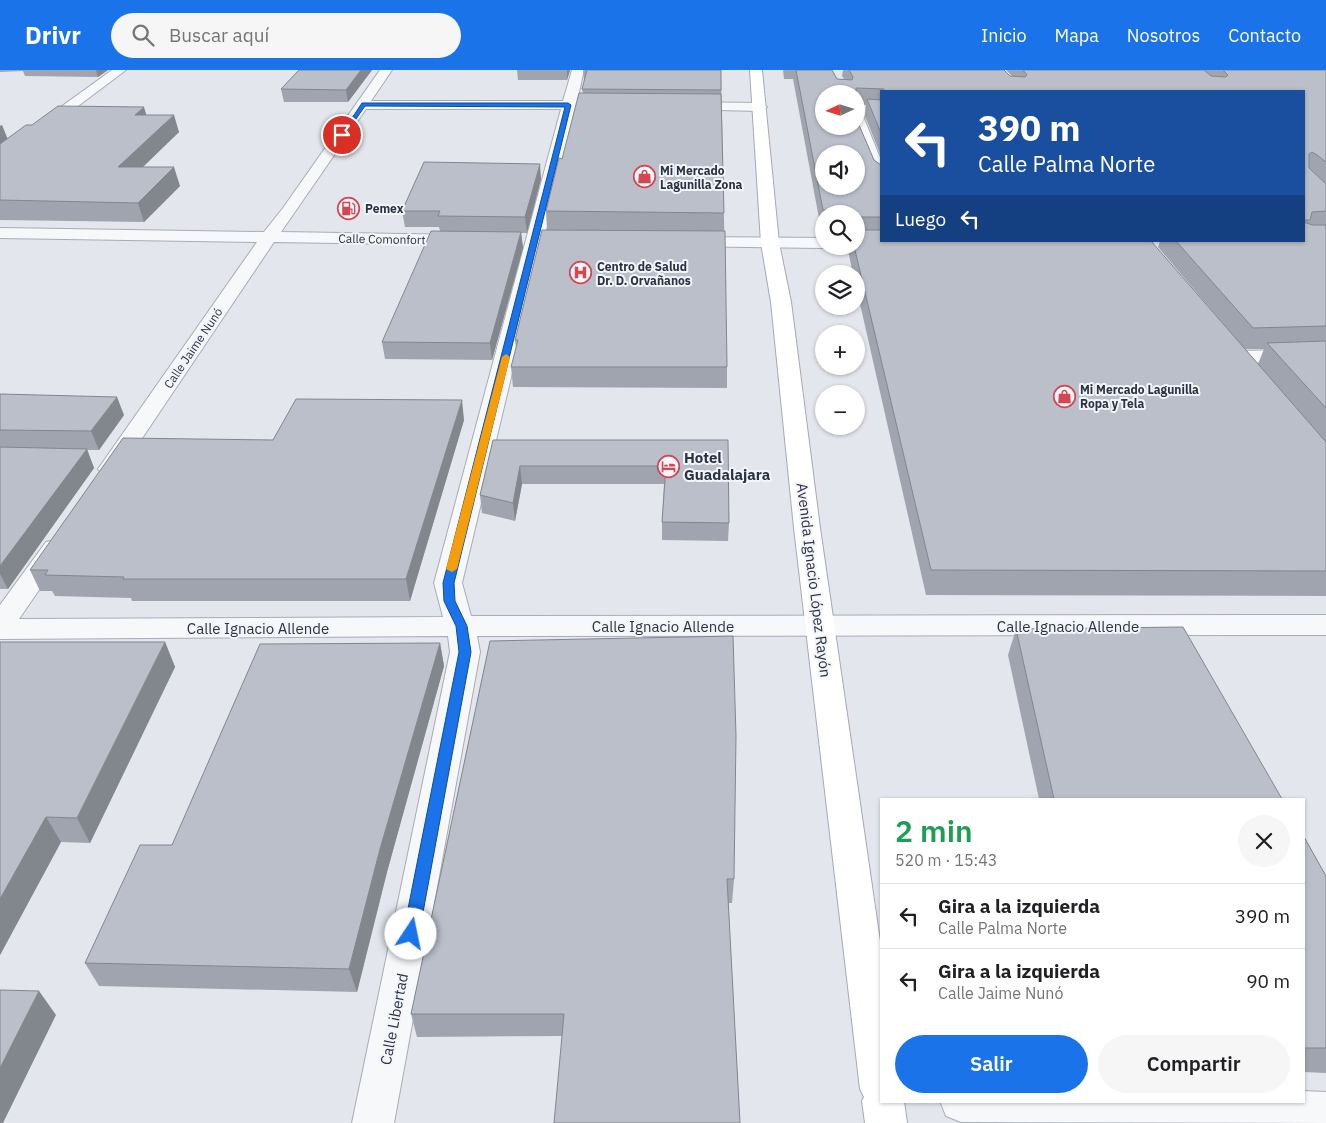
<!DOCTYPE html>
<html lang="es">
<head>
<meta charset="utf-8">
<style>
  :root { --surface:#fff; --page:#f6f6f6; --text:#202124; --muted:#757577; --line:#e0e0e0; --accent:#1a73e8 }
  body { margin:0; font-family:"IBM Plex Sans",sans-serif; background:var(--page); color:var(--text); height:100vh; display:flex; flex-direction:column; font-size:19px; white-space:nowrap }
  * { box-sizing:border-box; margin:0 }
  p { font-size:16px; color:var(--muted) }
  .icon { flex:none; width:28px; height:28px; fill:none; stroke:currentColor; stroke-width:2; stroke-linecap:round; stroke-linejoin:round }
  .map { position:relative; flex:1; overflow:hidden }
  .sheet { position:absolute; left:880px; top:728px; width:425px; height:305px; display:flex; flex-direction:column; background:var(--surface); border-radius:0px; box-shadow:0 1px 4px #0004 }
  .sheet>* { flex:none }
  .hud { position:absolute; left:880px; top:20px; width:425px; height:152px; border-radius:0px; box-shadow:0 1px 4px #0004; background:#1a4fa0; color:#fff; overflow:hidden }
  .needle { width:32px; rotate:266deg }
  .tools { position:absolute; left:815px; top:15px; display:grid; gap:10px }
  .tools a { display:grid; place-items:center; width:50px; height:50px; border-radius:50%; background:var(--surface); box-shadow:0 1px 4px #0004; font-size:25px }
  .pin { position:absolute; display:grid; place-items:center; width:42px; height:42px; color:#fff; margin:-21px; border:2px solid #fff; border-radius:50%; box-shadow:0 1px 5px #0007 }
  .me { position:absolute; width:55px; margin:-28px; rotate:11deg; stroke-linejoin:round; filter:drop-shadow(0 0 4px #0008) }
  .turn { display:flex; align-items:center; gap:18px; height:105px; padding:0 15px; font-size:22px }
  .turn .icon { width:65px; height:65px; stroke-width:2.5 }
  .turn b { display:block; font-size:35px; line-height:42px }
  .then { display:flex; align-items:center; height:48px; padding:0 15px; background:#0003; gap:10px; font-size:19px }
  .round { display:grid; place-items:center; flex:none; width:52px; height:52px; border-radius:26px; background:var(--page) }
  .overview { display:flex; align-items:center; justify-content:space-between; height:85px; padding:0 15px }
  h1 { font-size:30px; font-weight:600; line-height:38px; color:#1e9e55 }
  .primary-button { display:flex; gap:10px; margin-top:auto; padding:10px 15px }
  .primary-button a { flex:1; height:58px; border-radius:30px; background:var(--accent); color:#fff; font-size:20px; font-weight:600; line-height:58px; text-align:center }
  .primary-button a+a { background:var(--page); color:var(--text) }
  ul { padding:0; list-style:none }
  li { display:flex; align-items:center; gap:15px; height:65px; padding:0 15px; border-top:1px solid var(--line) }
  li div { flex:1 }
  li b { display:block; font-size:19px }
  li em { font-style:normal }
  header { display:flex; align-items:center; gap:30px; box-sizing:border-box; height:70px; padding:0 25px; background:var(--accent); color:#fff }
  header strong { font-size:24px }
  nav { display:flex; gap:28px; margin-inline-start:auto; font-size:18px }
  .search { width:350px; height:45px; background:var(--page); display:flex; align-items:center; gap:12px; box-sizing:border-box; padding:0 18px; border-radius:28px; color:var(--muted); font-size:19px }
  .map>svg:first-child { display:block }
</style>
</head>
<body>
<header>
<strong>Drivr</strong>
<div class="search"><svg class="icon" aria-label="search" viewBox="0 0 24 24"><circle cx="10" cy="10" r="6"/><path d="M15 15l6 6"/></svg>Buscar aquí</div>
<nav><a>Inicio</a><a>Mapa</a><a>Nosotros</a><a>Contacto</a></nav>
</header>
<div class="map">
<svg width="1326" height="1053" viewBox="0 0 1326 1053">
  <rect width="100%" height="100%" fill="#e3e6ec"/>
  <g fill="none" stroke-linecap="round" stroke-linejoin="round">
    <defs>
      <g id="minor">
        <path d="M112,0H126L5,91L0,92V81Z"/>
        <path d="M380,0H392L371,31H563L572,0H584L577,31L591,32L593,35L586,39H575L462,513L471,546L1326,545V565L477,566L480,582L394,1053H352L450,582L448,566L0,569V535L46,472L55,470L64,472L68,478L19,549L443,547L434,513L561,39H366L281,162L465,165L471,166L474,170L471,174L465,175L274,172L118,404L110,406L102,404L98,399L257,172L0,168V158L264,162L283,138Z"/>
        <path d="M684,32L760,33L767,37L760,41L679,39L677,36L679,33Z"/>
        <path d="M856,42L863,46L881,90V113L876,111L873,108L853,56H856Z"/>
        <path d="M688,167L824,168V176H830L824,178L682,176L679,172L682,168Z"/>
        <path d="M1326,279V291L1240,293L1233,291L1230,287L1233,283L1240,281Z"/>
        <path d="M1304,1021L1326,1022V1053L961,1052L946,1046L940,1031H1304Z"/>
      </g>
      <path id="major" d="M750,0H762L779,173L791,232L820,458L881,878V1031H904L907,1053H865L862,1031L864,1027L860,1019L794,458L771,232L761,173Z"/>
    </defs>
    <use href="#minor" stroke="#a8acb7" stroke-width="2"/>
    <use href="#major" stroke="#a2aab8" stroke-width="2"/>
    <use href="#minor" fill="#f7f8fa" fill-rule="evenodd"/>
    <use href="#major" fill="#fff" fill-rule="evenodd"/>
  </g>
  <g fill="#a0a4ae" fill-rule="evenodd">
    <path d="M0,0H108L98,7L25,6L23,1L0,2Z"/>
    <path d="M372,0L348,32H284L281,19Z"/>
    <path d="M517,0H570L567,10H518Z"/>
    <path d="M583,0H721L727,297V318L513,317L511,297L516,279L515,270L547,160L546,141L583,23L582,19L585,10H584Z"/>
    <path d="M783,0H832L837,9H844L842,6L843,0H1004L1010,6H1012L1006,0H1326V526L926,525L856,216V204H853L847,176H856V144H824V159H821L793,9H784ZM881,21H1304V171H1160L1158,177L1236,269L881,171V95L874,90L824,24L856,35H866L865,46L881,86ZM1245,279H1264L1258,294Z"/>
    <path d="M147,45L179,62L143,97L180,116L144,152L0,150V55L7,69L32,55Z"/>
    <path d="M541,109L527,163H521L523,178L492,290L385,289L382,272L440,161L439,157H405L402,141Z"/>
    <path d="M0,324L124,345L99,380H87L94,398L8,519H0Z"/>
    <path d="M464,350L410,531H132L131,528L55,526L52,521H40L30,500L273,370Z"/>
    <path d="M493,370H728L729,453L728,471L662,470V452L664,414H522L515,451L482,443L480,425Z"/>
    <path d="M1016,559L1282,729H1039L1008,585Z"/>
    <path d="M490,571L734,809L732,833H728L562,966L417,967L411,944Z"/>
    <path d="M0,572H165L175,597L90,773L61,772L0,885Z"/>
    <path d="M440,573L444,596L387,802L357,922L99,916L85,893L172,775Z"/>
    <path d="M1304,767L1326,806V1003L1304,1002Z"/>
  </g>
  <g fill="#82868d">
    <path d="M96,0H108L98,7Z"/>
    <path d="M361,0H372L348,32L346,20Z"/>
    <path d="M567,0H570L567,10Z"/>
    <path d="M144,37L149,54L135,45Z"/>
    <path d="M174,45L179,62L124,115L118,97Z"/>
    <path d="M2,55L9,72L0,79V56Z"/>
    <path d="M540,94L541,109L527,163L525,147Z"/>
    <path d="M174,97L180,116L144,152L138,133Z"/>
    <path d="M521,162L523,178L492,290L490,273Z"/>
    <path d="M117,327L124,345L99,380L91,361Z"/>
    <path d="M462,330L464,350L410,531L406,509Z"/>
    <path d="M87,379L94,398L8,519L0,504V496Z"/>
    <path d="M520,396L522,414L515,451L513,433Z"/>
    <path d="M165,572L175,597L90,773L77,748Z"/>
    <path d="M440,573L444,596L387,802L357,922L349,899L380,779Z"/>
    <path d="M46,747L61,772L0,885V829Z"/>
    <path d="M39,921L56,945L3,1053H0V998Z"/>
  </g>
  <g fill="#babfca" stroke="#82868d" fill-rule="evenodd">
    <path d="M299,0H361L346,20L281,19Z"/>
    <path d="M587,0H721V20L582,19Z"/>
    <path d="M796,0H832L837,9L852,10L853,7L849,0H1004L1010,6L1025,7L1027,5L1023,0H1204L1211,6L1226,7L1228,5L1223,0H1326V92L1317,85L1312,82L1309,84V98L1326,114V141L1312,142L1310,150H1304V152L1312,155H1326V256L1253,258L1176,171H1304V21H884V19L856,18V27V24H824V56H856V48L874,90L881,95V147H858L856,155V144H846L845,140H823ZM824,84H856V116H824Z"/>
    <path d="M579,23L721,24L724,143L546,141L559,88L562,89Z"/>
    <path d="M867,29L881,30V63Z"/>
    <path d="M58,36L144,37L135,45H174L118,97H174L138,133L0,130V74L26,55H32Z"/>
    <path d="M424,92L540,94L525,147L438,146L440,141H402Z"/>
    <path d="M542,160L725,161L727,297H511L518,270H515Z"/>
    <path d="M856,160H881V171H1151L1326,372V501L931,500L854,176H856Z"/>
    <path d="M431,161L521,162L490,273L382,272Z"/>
    <path d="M1326,271V338L1267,273Z"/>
    <path d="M0,324L117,327L91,361L0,360Z"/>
    <path d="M296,329L462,330L406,509H123L124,507L45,505L48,500H30L123,368L273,370Z"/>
    <path d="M493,370H728L729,453L662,452L666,396H520L513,433L480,425Z"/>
    <path d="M0,377L87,379L0,496Z"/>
    <path d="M1183,557L1282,729H1054L1016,559Z"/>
    <path d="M733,566L736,666L734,809H727L740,1053H554L564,944H411L490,571Z"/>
    <path d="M0,572H165L77,748L46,747L0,829Z"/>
    <path d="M440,573L380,779L349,899L85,893L140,775H172L260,574Z"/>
    <path d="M1304,767L1326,806V978H1304Z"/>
    <path d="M0,920L39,921L0,998Z"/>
  </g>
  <path fill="#1a73e8" stroke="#114b97" d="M362,33H568L571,35L454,513L455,531L467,556L471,582L419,864L416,868L411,870L405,868L403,864L459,582L456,556L444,531L443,513L565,37L365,36L344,66H340Z"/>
  <path fill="#f59e0b" d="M506,284L510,287L457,499L452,502L446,499L502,287Z"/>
  <defs>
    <symbol id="shop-ring" viewBox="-11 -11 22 22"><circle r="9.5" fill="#f3f5f9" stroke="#d54552" stroke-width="1.5"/><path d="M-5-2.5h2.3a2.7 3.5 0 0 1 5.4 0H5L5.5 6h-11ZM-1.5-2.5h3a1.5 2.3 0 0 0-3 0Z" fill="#d54552"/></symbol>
    <symbol id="fuel-ring" viewBox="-11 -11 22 22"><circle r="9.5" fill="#f3f5f9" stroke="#d54552" stroke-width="1.5"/><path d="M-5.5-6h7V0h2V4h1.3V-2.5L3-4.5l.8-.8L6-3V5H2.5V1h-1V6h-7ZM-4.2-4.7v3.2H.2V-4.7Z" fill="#d54552"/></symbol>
    <symbol id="hospital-ring" viewBox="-11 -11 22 22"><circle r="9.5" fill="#f3f5f9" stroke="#d54552" stroke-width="1.5"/><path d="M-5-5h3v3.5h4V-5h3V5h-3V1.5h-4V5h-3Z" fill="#d54552"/></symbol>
    <symbol id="hotel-ring" viewBox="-11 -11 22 22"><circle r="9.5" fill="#f3f5f9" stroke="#d54552" stroke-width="1.5"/><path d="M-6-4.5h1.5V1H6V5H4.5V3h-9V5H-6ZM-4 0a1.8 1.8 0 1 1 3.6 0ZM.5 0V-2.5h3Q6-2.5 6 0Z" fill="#d54552"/></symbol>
  </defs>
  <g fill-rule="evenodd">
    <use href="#shop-ring" x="632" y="94" width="25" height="25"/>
    <use href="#fuel-ring" x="336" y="126" width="25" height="25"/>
    <use href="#hospital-ring" x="568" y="190" width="25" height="25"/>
    <use href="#shop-ring" x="1052" y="314" width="25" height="25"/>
    <use href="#hotel-ring" x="656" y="384" width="25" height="25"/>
  </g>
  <g text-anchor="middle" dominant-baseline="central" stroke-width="4" stroke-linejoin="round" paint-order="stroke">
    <g font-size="12" font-weight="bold" fill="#2a3245" stroke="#f3f5f9" text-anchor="start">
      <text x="660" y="100">Mi Mercado<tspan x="660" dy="14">Lagunilla Zona</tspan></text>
      <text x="365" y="138">Pemex</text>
      <text x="597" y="196">Centro de Salud<tspan x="597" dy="14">Dr. D. Orvañanos</tspan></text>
      <text x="1080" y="319">Mi Mercado Lagunilla<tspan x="1080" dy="14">Ropa y Tela</tspan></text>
    </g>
    <g font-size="12" fill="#2a3245" stroke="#f3f5f9">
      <text transform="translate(382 169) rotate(1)">Calle Comonfort</text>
      <text transform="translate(193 278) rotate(-56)">Calle Jaime Nunó</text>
    </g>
    <g font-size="15" font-weight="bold" fill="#2a3245" stroke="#f3f5f9" text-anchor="start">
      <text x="684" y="387">Hotel<tspan x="684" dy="17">Guadalajara</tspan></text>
    </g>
    <g font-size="15" fill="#2a3245" stroke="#f3f5f9">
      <text transform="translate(814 510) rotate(83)">Avenida Ignacio López Rayón</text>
      <text x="663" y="556">Calle Ignacio Allende</text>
      <text x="1068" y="556">Calle Ignacio Allende</text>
      <text x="258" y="558">Calle Ignacio Allende</text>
      <text transform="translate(394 949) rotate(-79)">Calle Libertad</text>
    </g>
  </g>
</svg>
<div class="tools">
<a><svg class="needle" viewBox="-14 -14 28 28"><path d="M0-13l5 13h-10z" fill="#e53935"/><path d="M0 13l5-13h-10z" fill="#757577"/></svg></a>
<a><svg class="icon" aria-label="sound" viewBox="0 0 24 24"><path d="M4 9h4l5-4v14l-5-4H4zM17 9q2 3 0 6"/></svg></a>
<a><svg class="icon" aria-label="search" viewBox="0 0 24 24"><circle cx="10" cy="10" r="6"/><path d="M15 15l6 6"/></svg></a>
<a><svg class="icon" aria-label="layers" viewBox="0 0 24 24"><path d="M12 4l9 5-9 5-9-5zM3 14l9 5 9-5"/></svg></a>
<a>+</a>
<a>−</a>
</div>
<div class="pin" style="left:342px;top:65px;background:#d93025"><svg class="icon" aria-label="arrive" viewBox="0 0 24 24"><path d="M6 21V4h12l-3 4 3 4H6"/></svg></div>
<svg class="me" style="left:411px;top:864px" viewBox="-20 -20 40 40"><circle r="19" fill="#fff"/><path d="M0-13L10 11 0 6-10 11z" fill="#1a73e8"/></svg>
<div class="hud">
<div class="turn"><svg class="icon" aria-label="left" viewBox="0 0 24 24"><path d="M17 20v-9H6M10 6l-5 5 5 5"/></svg><div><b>390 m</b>Calle Palma Norte</div></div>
<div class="then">Luego<svg class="icon" aria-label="left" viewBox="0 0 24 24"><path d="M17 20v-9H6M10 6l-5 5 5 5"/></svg></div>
</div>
<section class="sheet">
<div class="overview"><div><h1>2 min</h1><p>520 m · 15:43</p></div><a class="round"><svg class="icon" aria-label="close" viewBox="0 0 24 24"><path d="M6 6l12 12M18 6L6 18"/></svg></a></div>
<ul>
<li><svg class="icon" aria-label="left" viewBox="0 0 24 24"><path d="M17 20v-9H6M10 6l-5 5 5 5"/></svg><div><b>Gira a la izquierda</b><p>Calle Palma Norte</p></div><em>390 m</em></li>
<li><svg class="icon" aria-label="left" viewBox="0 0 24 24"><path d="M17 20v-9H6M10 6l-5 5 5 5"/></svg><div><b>Gira a la izquierda</b><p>Calle Jaime Nunó</p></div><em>90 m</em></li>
</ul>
<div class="primary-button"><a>Salir</a><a>Compartir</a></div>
</section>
</div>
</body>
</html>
